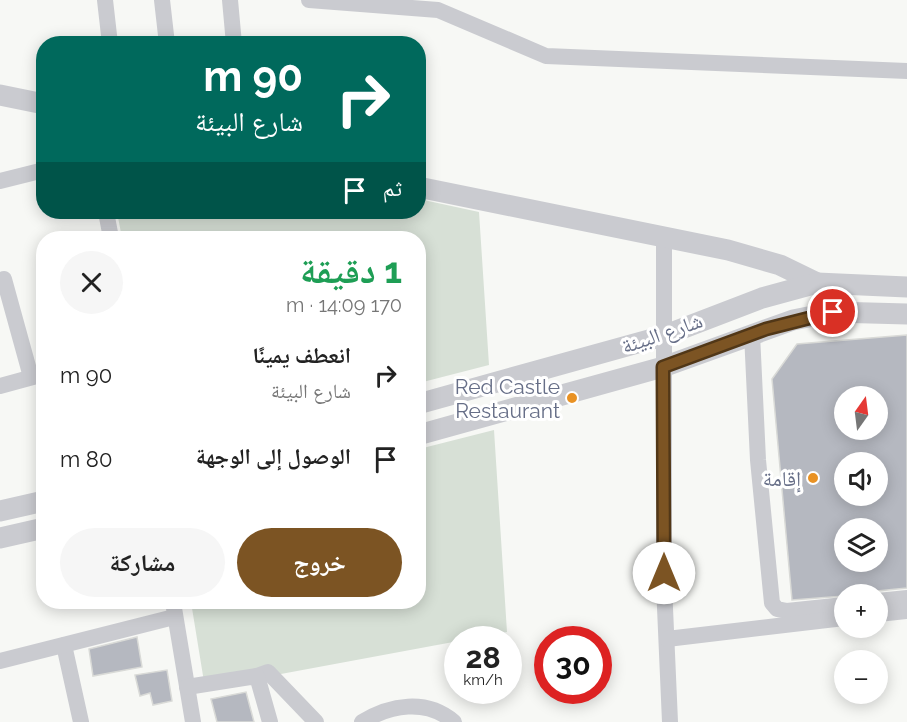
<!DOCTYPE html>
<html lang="ar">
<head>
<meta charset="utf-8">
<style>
  :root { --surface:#fff; --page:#f6f6f6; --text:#222; --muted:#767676; --accent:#7c5423 }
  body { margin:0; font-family:Raleway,"Noto Naskh Arabic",sans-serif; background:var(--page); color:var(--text); direction:rtl; height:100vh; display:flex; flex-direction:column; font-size:22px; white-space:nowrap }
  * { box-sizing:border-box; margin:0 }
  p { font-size:20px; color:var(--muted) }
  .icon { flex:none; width:33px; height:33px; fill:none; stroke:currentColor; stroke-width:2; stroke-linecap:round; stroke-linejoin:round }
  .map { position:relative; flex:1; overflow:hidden; direction:ltr }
  .side { position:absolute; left:36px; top:231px; width:390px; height:378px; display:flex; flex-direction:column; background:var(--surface); border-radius:24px; box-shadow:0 3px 15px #0003; direction:rtl }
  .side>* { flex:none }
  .banner { position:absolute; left:36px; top:36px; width:390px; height:183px; border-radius:24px; box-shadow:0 3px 15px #0003; direction:rtl; background:#00695c; color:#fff; overflow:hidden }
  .needle { width:39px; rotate:14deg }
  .fabs { position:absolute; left:834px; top:386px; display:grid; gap:12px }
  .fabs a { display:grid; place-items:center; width:54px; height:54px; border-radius:50%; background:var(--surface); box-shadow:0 3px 15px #0003; font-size:30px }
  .speed { position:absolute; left:444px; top:626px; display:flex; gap:12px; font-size:30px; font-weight:700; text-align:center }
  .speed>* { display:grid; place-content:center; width:78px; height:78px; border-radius:50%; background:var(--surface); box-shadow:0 3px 15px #0003; line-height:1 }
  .speed small { font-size:15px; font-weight:400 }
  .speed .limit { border:9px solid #d22; background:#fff; color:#111 }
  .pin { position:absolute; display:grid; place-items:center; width:51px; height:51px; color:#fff; margin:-26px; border:3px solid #fff; border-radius:50%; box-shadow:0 2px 6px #0007 }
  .me { position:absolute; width:66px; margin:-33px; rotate:0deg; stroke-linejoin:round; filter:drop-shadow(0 0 4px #0008) }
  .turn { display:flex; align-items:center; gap:21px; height:126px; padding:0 24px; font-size:27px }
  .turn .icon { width:78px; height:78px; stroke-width:2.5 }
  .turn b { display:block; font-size:42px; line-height:51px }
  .then { display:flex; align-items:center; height:57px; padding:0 24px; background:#0003; gap:12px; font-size:22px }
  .round { display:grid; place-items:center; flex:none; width:63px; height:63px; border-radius:32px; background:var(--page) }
  .headline { display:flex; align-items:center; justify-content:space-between; height:102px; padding:0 24px }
  h1 { font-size:36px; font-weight:700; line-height:45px; color:#1e9e55 }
  .primary-button { display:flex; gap:12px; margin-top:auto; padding:12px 24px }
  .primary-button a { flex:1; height:69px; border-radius:36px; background:var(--accent); color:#fff; font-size:24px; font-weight:700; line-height:69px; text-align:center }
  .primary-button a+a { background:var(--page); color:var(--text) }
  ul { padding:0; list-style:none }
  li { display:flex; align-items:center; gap:18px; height:84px; padding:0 24px }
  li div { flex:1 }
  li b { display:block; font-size:22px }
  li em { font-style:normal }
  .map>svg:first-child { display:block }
</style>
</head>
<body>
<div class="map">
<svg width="907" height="722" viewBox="0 0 907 722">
  <rect width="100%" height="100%" fill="#f7f8f5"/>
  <g fill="#d7e0d6">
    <path d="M419,199L479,212L489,365L419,383L418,238H122L117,212H418Z"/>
    <path d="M494,430L507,632L205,688L191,602H418L419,449Z"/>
  </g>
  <g fill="#b5b8c0" stroke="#d9dad7" stroke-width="1.5" fill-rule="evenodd">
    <path d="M907,335V588L877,591L871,594L792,600L772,379L797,344ZM844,396H878V429H844ZM844,462H878V495H844ZM844,528H878V561H844Z"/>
    <path d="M137,637L142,667L93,676L89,649Z"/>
    <path d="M167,670L172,701L153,705L150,693L140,696L135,675Z"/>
    <path d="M246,692L254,722H217L211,699Z"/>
  </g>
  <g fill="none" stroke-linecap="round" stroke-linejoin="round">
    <g stroke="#cacbd0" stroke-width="16">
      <path d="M105,0L110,44"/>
      <path d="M162,0L167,44"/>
      <path d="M230,0L234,44"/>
      <path d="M309,0L438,10L546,56L907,71"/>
      <path d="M0,181L44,170"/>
      <path d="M106,212L111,238"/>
      <path d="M664,236V585L670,722"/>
      <path d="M4,279L31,377"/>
      <path d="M752,334L758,460L772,603L777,609L787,611L844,605"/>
      <path d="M0,386L44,374"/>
      <path d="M878,601L907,598"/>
      <path d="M173,602L193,722"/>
      <path d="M878,614L907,611"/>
      <path d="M667,639L844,618"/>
      <path d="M64,645L81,722"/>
      <path d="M0,661L174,617"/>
      <path d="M257,676L268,672L316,722"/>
      <path d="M187,687L257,676L270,722"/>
      <path d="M362,722C390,705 426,698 454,722"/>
    </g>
    <g stroke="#cacbd0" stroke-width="21">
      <path d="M0,95L44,104"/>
      <path d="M418,187L728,250L780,265L817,283"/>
      <path d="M418,404L663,336L762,298L817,283L907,287"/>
      <path d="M418,435L663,367L793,320L833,312L907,314"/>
      <path d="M0,511L44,501"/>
      <path d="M0,538L44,528"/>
    </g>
  </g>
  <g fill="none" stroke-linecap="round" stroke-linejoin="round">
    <defs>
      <path id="route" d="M664,573L663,367L766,329L833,312"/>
    </defs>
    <use href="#route" stroke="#513717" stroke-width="15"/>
    <use href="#route" stroke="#7c5423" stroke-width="10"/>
  </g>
  <g fill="#e99224" stroke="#fff" stroke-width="2">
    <circle cx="572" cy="398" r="6"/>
    <circle cx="813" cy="478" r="6"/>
  </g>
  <g text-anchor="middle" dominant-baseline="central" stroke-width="6" stroke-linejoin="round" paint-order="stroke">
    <g font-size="21" fill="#666e87" stroke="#fff">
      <text transform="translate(662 333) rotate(-19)">شارع البيئة</text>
    </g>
    <g font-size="21" fill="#666e87" stroke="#fff" text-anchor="end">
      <text x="560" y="386">Red Castle<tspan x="560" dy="24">Restaurant</tspan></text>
      <text x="801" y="478">إقامة</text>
    </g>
  </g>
</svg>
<div class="fabs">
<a><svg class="needle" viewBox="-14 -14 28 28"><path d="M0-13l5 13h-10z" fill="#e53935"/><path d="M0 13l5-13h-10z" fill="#767676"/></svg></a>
<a><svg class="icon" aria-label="sound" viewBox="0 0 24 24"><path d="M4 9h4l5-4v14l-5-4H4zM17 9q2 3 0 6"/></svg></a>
<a><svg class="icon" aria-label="layers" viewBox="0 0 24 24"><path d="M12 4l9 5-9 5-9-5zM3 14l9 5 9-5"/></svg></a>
<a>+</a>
<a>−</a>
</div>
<div class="speed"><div>28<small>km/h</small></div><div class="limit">30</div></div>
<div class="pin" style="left:833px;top:312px;background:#d93025"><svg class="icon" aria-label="arrive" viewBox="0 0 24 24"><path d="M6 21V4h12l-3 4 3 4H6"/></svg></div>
<svg class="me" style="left:664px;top:573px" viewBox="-20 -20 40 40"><circle r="19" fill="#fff"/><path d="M0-13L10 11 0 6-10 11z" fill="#7c5423"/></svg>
<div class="banner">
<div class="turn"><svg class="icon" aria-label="right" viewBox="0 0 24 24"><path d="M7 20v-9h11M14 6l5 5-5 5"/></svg><div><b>90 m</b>شارع البيئة</div></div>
<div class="then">ثم<svg class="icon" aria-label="arrive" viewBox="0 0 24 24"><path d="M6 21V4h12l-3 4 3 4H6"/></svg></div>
</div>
<section class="side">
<div class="headline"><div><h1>1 دقيقة</h1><p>170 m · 14:09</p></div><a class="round"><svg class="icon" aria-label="close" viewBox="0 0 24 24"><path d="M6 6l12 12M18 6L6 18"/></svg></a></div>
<ul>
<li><svg class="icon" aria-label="right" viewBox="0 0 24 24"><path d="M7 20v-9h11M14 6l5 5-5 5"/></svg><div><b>انعطف يمينًا</b><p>شارع البيئة</p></div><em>90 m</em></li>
<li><svg class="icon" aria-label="arrive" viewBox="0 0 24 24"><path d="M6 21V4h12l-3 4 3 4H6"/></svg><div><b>الوصول إلى الوجهة</b></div><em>80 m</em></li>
</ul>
<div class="primary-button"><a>خروج</a><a>مشاركة</a></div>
</section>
</div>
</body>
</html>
